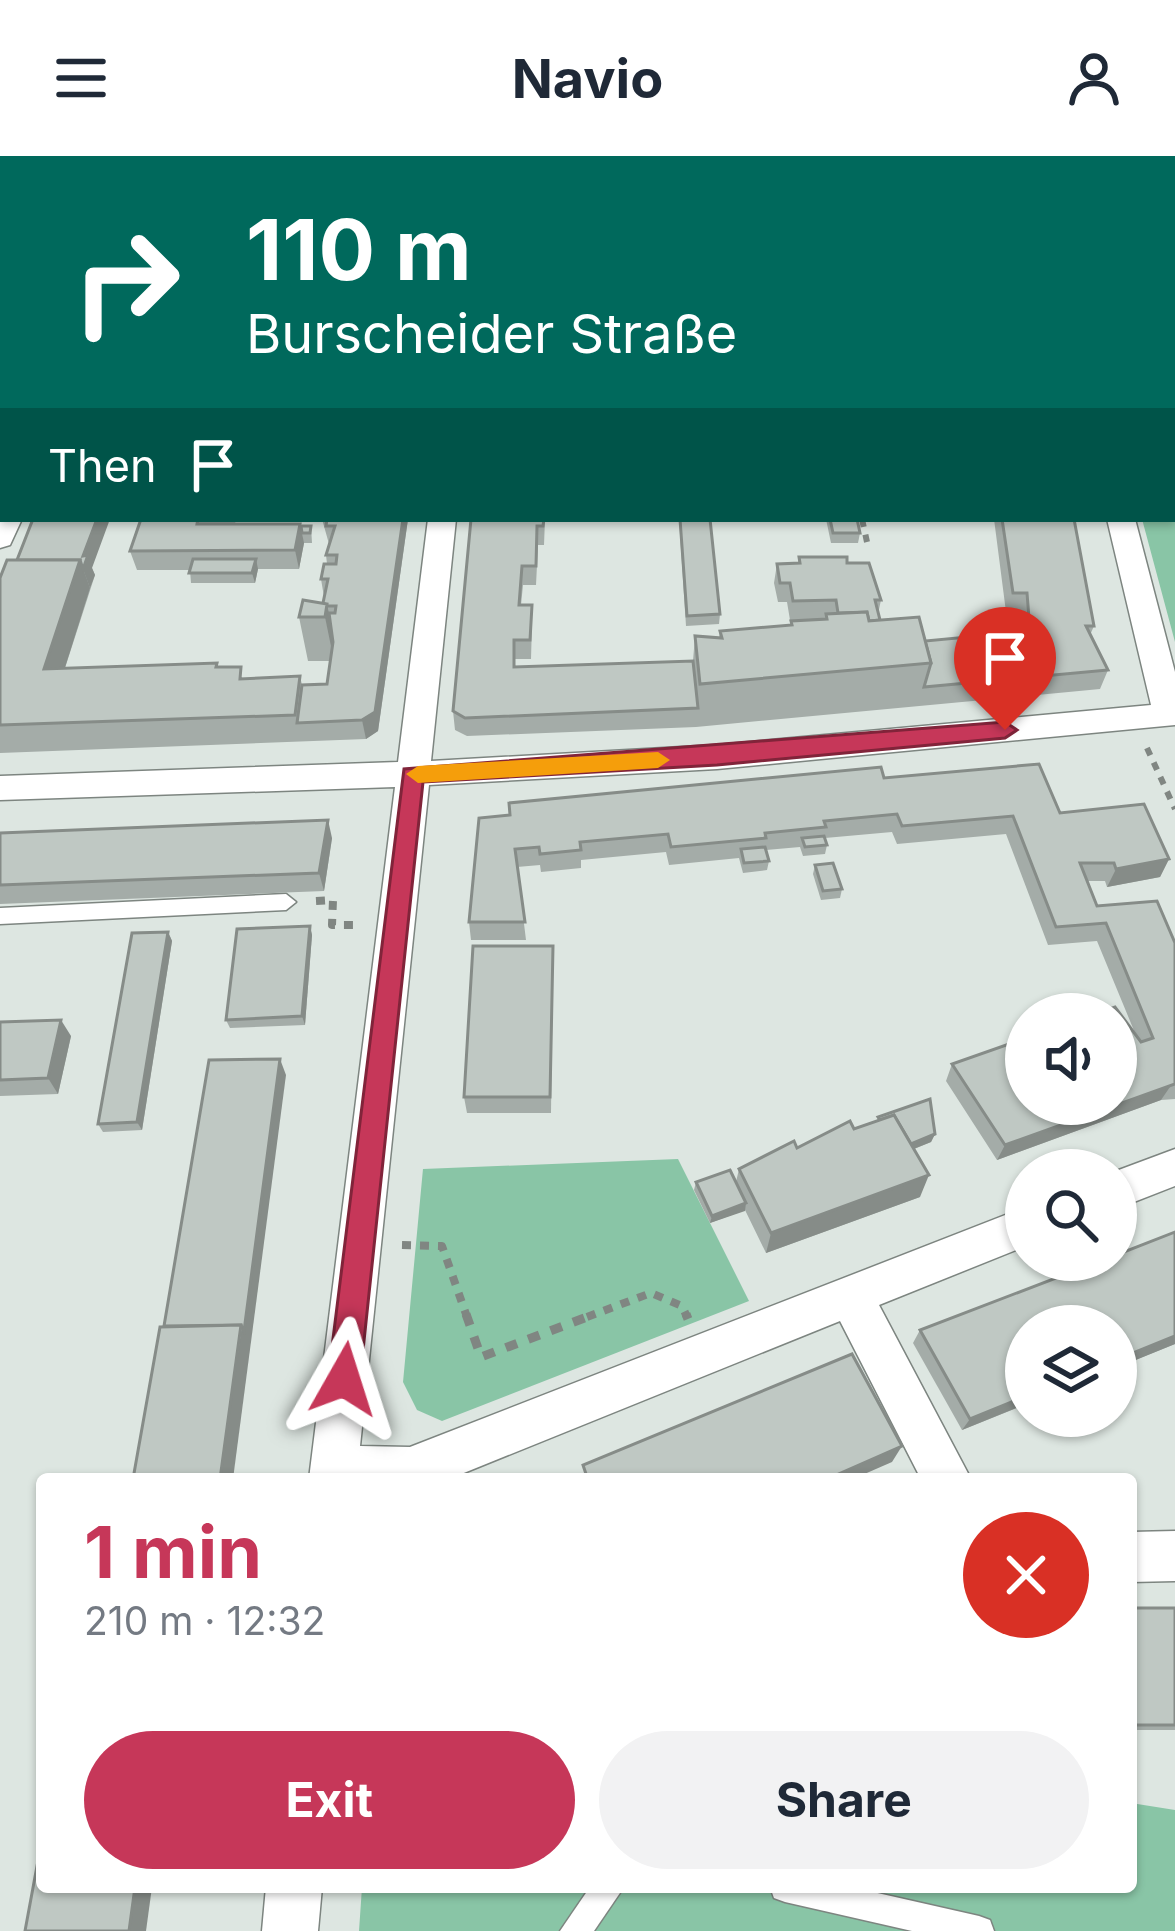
<!DOCTYPE html>
<html lang="en">
<head>
<meta charset="utf-8">
<style>
  :root { --surface:#fff; --page:#f2f2f3; --text:#1f2937; --muted:#747a83; --accent:#c63759 }
  body { margin:0; font-family:Inter,sans-serif; background:var(--page); color:var(--text); height:100vh; display:flex; flex-direction:column; font-size:45px; white-space:nowrap }
  * { box-sizing:border-box; margin:0 }
  p { font-size:39px; color:var(--muted) }
  .icon { flex:none; width:66px; height:66px; fill:none; stroke:currentColor; stroke-width:2; stroke-linecap:round; stroke-linejoin:round }
  .map { position:relative; flex:1; overflow:hidden }
  .panel { position:absolute; left:36px; top:1317px; width:1101px; height:420px; display:flex; flex-direction:column; background:var(--surface); border-radius:12px; box-shadow:0 3px 9px #0004 }
  .panel>* { flex:none }
  .guide { position:absolute; left:0px; top:0px; width:1176px; height:366px; box-shadow:0 3px 9px #0004; background:#00695c; color:#fff; overflow:hidden }
  .controls { position:absolute; left:1005px; top:837px; display:grid; gap:24px }
  .controls a { display:grid; place-items:center; width:132px; height:132px; border-radius:50%; background:var(--surface); box-shadow:0 3px 9px #0004; font-size:60px }
  .pin { position:absolute; display:grid; place-items:center; width:102px; height:102px; color:#fff; margin:-123px -51px; border-radius:50% 50% 50% 0; rotate:-45deg; box-shadow:0 0 12px #0007 }
  .pin .icon { rotate:45deg }
  .me { position:absolute; width:132px; margin:-66px; rotate:6deg; stroke-linejoin:round; filter:drop-shadow(0 0 9px #0008) }
  .turn { display:flex; align-items:center; gap:42px; height:252px; padding:0 48px; font-size:54px }
  .turn .icon { width:156px; height:156px; stroke-width:2.5 }
  .turn b { display:block; font-size:84px; line-height:102px }
  .then { display:flex; align-items:center; height:114px; padding:0 48px; background:#0003; gap:24px; font-size:45px }
  .round { display:grid; place-items:center; flex:none; width:126px; height:126px; border-radius:63px; background:var(--page) }
  .headline { display:flex; align-items:center; justify-content:space-between; height:204px; padding:0 48px }
  h1 { font-size:72px; font-weight:700; line-height:90px; color:var(--accent) }
  .button { display:flex; gap:24px; margin-top:auto; padding:24px 48px }
  .button a { flex:1; height:138px; border-radius:72px; background:var(--accent); color:#fff; font-size:48px; font-weight:700; line-height:138px; text-align:center }
  .button a+a { background:var(--page); color:var(--text) }
  header { display:flex; justify-content:space-between; align-items:center; height:156px; padding:0 48px; background:var(--surface); font-size:54px; font-weight:700 }
  .map>svg:first-child { display:block }
</style>
</head>
<body>
<header><svg class="icon" aria-label="menu" viewBox="0 0 24 24"><path d="M4 6h16M4 12h16M4 18h16"/></svg>Navio<svg class="icon" aria-label="person" viewBox="0 0 24 24"><circle cx="12" cy="8" r="4"/><path d="M4 21q1-7 8-7t8 7"/></svg></header>
<div class="map">
<svg width="1175" height="1775" viewBox="0 0 1175 1775">
  <rect width="100%" height="100%" fill="#dde6e1"/>
  <g fill="#89c5a6">
    <path d="M1173,327L1175,331V486L1142,363H1173Z"/>
    <path d="M678,1003L749,1145L442,1265L417,1254L403,1226L423,1013Z"/>
    <path d="M1131,1647L1175,1654V1775H359L362,1731H1131Z"/>
  </g>
  <g fill="none" stroke-linecap="round" stroke-linejoin="round">
    <defs>
      <g id="lane">
        <rect x="0" y="245" width="3" height="8"/>
        <path d="M286,738L296,746L286,754L0,768V752Z"/>
        <path d="M590,1731H624L594,1775H560Z"/>
        <path d="M770,1731H851L979,1760L990,1764L994,1775H912L785,1746L774,1742Z"/>
      </g>
      <g id="street">
        <path d="M434,0H479L481,3H436Z"/>
        <path d="M1039,0H1061L1062,3H1040Z"/>
        <path d="M1173,254L1175,255V272H1173Z"/>
        <path d="M0,356L3,363H22L10,389L0,392Z"/>
        <path d="M428,363H456L431,605L717,589L1151,549L1107,363H1135L1175,516V569L717,613L429,629L360,1290L410,1291L1026,1051V1090L879,1149L971,1323H921L840,1165L449,1323H309L395,631L0,644V620L398,606Z"/>
        <path d="M1175,993V1030L1116,1053V1015Z"/>
        <path d="M1175,1375V1425L1131,1426V1376Z"/>
        <path d="M266,1731H322L318,1775H262Z"/>
      </g>
      <g id="secondary">
        <path d="M316,0H366L314,3Z"/>
        <path d="M483,0H529L481,3Z"/>
        <path d="M3,46V66L0,67V47Z"/>
      </g>
    </defs>
    <use href="#lane" stroke="#7d8580" stroke-width="3"/>
    <use href="#street" stroke="#7d8580" stroke-width="3"/>
    <use href="#secondary" stroke="#7d8580" stroke-width="3"/>
    <path stroke="#808682" stroke-width="4.5" stroke-dasharray="6 6" stroke-linecap="butt" d="M268,3L286,0"/>
    <g stroke="#808682" stroke-width="6" stroke-dasharray="8 8" stroke-linecap="butt">
      <path d="M862,363L867,386"/>
      <path d="M1147,592L1175,653"/>
    </g>
    <g stroke="#808682" stroke-width="8" stroke-dasharray="9 9" stroke-linecap="butt">
      <path d="M316,745L333,744L332,769H357"/>
      <path d="M402,1089L442,1090L467,1161"/>
      <path d="M587,1161L651,1137L682,1150L687,1161"/>
    </g>
    <g stroke="#808682" stroke-width="9" stroke-dasharray="12 12" stroke-linecap="butt">
      <path d="M466,1158L481,1201L595,1158"/>
      <path d="M686,1158L688,1163"/>
    </g>
    <use href="#lane" fill="#fff" fill-rule="evenodd"/>
    <use href="#street" fill="#fff" fill-rule="evenodd"/>
    <use href="#secondary" fill="#fff" fill-rule="evenodd"/>
    <path stroke="#858b88" stroke-width="3" d="M399,3L418,0"/>
  </g>
  <g fill="#a4aca8">
    <path d="M1087,0H1151L1153,3H1088Z"/>
    <path d="M1173,9L1175,12V122L1173,121Z"/>
    <path d="M0,73H3V225H0V155L2,151H0Z"/>
    <path d="M1173,123H1175V175L1173,170Z"/>
    <path d="M141,363H236L235,368L311,370L312,387H304L299,413H258L255,427H191L190,414H137L130,395Z"/>
    <path d="M322,363H408L378,575L366,583L0,597V422L92,412L95,419L65,512L218,511L245,523L300,520L302,529L327,528L330,505H308L299,461L323,447L324,441L321,423L327,408L326,399L329,388Z"/>
    <path d="M471,363H545L544,389H538L536,429H523L521,449L532,468L531,503H515V511L693,505L695,480L719,482L720,475L791,469V465L814,464H790L787,446H778L774,427L777,408L798,407L799,401L847,407L881,444L878,458L880,464L925,485L1022,476L1020,457L1006,456L994,363H1074L1094,470L1090,479L1108,514L1100,533L696,571L467,580L455,574L453,555Z"/>
    <path d="M679,363H710L720,458L719,468L686,470Z"/>
    <path d="M826,363H857L860,377L858,387H831Z"/>
    <path d="M884,622L1060,657L1169,703L1160,721L1107,731L1105,725H1087L1097,750L1175,787V943L1161,944L997,1004L946,925L952,908L1135,877L1097,785L1048,789L1006,678L897,688L892,676L825,682L827,689L825,698L803,700L800,691L766,694L769,705L767,714L743,717L739,702L669,709L666,696L581,704V712L541,716L540,709L517,711L526,784H471L469,766L479,662Z"/>
    <path d="M0,677L332,682L324,735L0,748Z"/>
    <path d="M815,709L842,733L840,742L821,744L813,718Z"/>
    <path d="M310,770L312,779L305,869L230,872L226,864Z"/>
    <path d="M168,776L172,785L142,974L103,976L98,968Z"/>
    <path d="M553,808L551,957H467L464,941Z"/>
    <path d="M0,866L71,880L58,938L0,940Z"/>
    <path d="M878,961L935,978L931,986L914,993L920,1041L766,1097L745,1054L710,1067L694,1034L696,1026H736L739,1013L877,965Z"/>
    <path d="M1175,1076V1188L962,1274L913,1187L920,1174Z"/>
    <rect x="1131" y="1452" width="44" height="122"/>
  </g>
  <g fill="#868c88">
    <path d="M19,0H252L234,3H20Z"/>
    <rect x="562" y="0" width="107" height="3"/>
    <path d="M696,0H725L715,3H696Z"/>
    <path d="M0,11H3V45L0,46Z"/>
    <path d="M97,363H110L92,412L95,419L90,432L83,413V400Z"/>
    <path d="M403,363H408L378,575L366,583L362,564Z"/>
    <path d="M300,368L304,387L299,413L295,394Z"/>
    <path d="M256,403L258,413L255,427L252,417Z"/>
    <path d="M80,404L90,432L56,540L44,513Z"/>
    <path d="M327,448L336,492L334,505L325,461Z"/>
    <path d="M328,664L332,682L324,735L319,717Z"/>
    <path d="M1169,703L1160,721L1107,731L1116,713Z"/>
    <path d="M310,770L312,779L305,869L302,860Z"/>
    <path d="M168,776L172,785L142,974L137,966Z"/>
    <path d="M61,864L71,880L58,938L48,922Z"/>
    <path d="M280,903L286,919L233,1323H220Z"/>
    <path d="M1172,928L1161,944L997,1004L1005,989Z"/>
    <path d="M935,978L931,986L896,1000L899,992Z"/>
    <path d="M929,1019L920,1041L766,1097L771,1077Z"/>
    <path d="M746,1047L745,1055L710,1067L712,1060Z"/>
    <path d="M1175,1180V1188L1116,1212V1204Z"/>
    <path d="M1026,1240V1248L962,1274L970,1263Z"/>
    <path d="M902,1290L892,1306L853,1323H827Z"/>
    <path d="M135,1731H152L146,1775H129Z"/>
  </g>
  <g fill="#bfc8c3" stroke="#868c88" stroke-width="3">
    <path d="M0,0H19L20,3H3V11H0Z"/>
    <rect x="507" y="0" width="55" height="3"/>
    <rect x="670" y="0" width="30" height="3"/>
    <path d="M728,0H744L746,3H729Z"/>
    <rect x="774" y="0" width="39" height="3"/>
    <rect x="814" y="0" width="50" height="3"/>
    <path d="M980,0H1034L1035,3L948,2Z"/>
    <path d="M1107,0H1151L1153,3H1109Z"/>
    <path d="M0,73H3V113L0,118Z"/>
    <rect x="0" y="155" width="3" height="43"/>
    <path d="M33,363H97L83,400L88,399L83,413L80,404H17Z"/>
    <path d="M141,363H198L197,368H300L295,394L130,395Z"/>
    <path d="M327,363H403L375,556L362,564L297,567L302,529L327,528L333,486L329,457H335L336,450H328L323,447L328,423H321L324,408H336L337,399H326L335,370H326Z"/>
    <path d="M471,363H544L543,370H537L536,410H522L519,449H532L530,484H514V511L693,505L698,552L465,562L453,555Z"/>
    <path d="M680,363H710L720,458L687,460Z"/>
    <path d="M830,363H857L860,377H833Z"/>
    <path d="M1002,363H1074L1094,470H1086L1108,514L924,531L931,507L925,485L1030,475L1027,437H1013Z"/>
    <path d="M301,370H311L310,377H302Z"/>
    <path d="M799,401H847V407H869L881,444H875L880,464L869,465L867,456L838,457L836,444L793,445L790,427H780L777,408L800,407Z"/>
    <path d="M193,403H256L252,417H189Z"/>
    <path d="M7,404H80L44,513L217,507L216,511H241L240,523L300,520L295,559L0,569V422Z"/>
    <path d="M303,444L327,448L325,461H299Z"/>
    <path d="M867,456L869,465L919,461L931,507L700,528L695,480L722,482L720,475L792,469L791,465L827,463L826,458Z"/>
    <path d="M1039,608L1060,657L1144,648L1169,703L1116,713L1114,707H1080L1097,750L1157,745L1175,787V928L1005,989L952,908L1026,882V948H1116V858H1095L1115,851L1141,886L1153,882L1106,767L1056,771L1013,660L902,670L897,658L824,665L826,671L765,677L766,682L671,691L668,678L580,686L581,694L540,698L539,691L515,693L525,766H469L479,662L510,659L509,647L881,611L884,622Z"/>
    <path d="M328,664L319,717L0,729V677Z"/>
    <path d="M824,680L827,689L805,691L802,682Z"/>
    <path d="M765,691L769,705L744,707L741,693Z"/>
    <path d="M833,707L842,733L823,735L815,709Z"/>
    <path d="M310,770L302,860L226,864L237,773Z"/>
    <path d="M168,776L137,966L98,968L132,777Z"/>
    <path d="M473,790H553L550,941H464Z"/>
    <path d="M61,864L48,922L0,924V866Z"/>
    <path d="M280,903L244,1175L241,1169L164,1170L209,904Z"/>
    <path d="M930,943L935,978L911,988L894,959L880,964L878,961Z"/>
    <path d="M894,959L929,1019L771,1077L739,1013L794,985L797,992L850,965L854,973Z"/>
    <path d="M730,1014L746,1047L712,1060L696,1026Z"/>
    <path d="M1175,1076V1180L1116,1204V1170H1026V1240L970,1263L920,1174L1103,1104H1116V1099Z"/>
    <path d="M241,1169L220,1323H133L160,1171Z"/>
    <path d="M852,1198L902,1290L827,1323H574L586,1318L583,1309Z"/>
    <rect x="1131" y="1452" width="44" height="117"/>
    <path d="M42,1683V1731H135L129,1775H25Z"/>
  </g>
  <path fill="#c63759" stroke="#81243a" stroke-width="3" d="M1005,566L1017,574L1005,582L717,609L423,626L360,1223L356,1234L344,1238L333,1234L328,1223L404,613Z"/>
  <path fill="#f59e0b" d="M658,596L670,604L658,612L418,627L406,618L418,610Z"/>
</svg>
<div class="controls">
<a><svg class="icon" aria-label="sound" viewBox="0 0 24 24"><path d="M4 9h4l5-4v14l-5-4H4zM17 9q2 3 0 6"/></svg></a>
<a><svg class="icon" aria-label="search" viewBox="0 0 24 24"><circle cx="10" cy="10" r="6"/><path d="M15 15l6 6"/></svg></a>
<a><svg class="icon" aria-label="layers" viewBox="0 0 24 24"><path d="M12 4l9 5-9 5-9-5zM3 14l9 5 9-5"/></svg></a>
</div>
<div class="pin" style="left:1005px;top:574px;background:#d93025"><svg class="icon" aria-label="arrive" viewBox="0 0 24 24"><path d="M6 21V4h12l-3 4 3 4H6"/></svg></div>
<svg class="me" style="left:344px;top:1223px" viewBox="-20 -20 40 40"><path d="M0-17L14 15 0 8-14 15z" fill="#c63759" stroke="#fff" stroke-width="4"/></svg>
<div class="guide">
<div class="turn"><svg class="icon" aria-label="right" viewBox="0 0 24 24"><path d="M7 20v-9h11M14 6l5 5-5 5"/></svg><div><b>110 m</b>Burscheider Straße</div></div>
<div class="then">Then<svg class="icon" aria-label="arrive" viewBox="0 0 24 24"><path d="M6 21V4h12l-3 4 3 4H6"/></svg></div>
</div>
<section class="panel">
<div class="headline"><div><h1>1 min</h1><p>210 m · 12:32</p></div><a class="round" style="background:#d93025;color:#fff"><svg class="icon" aria-label="close" viewBox="0 0 24 24"><path d="M6 6l12 12M18 6L6 18"/></svg></a></div>
<div class="button"><a>Exit</a><a>Share</a></div>
</section>
</div>
</body>
</html>
